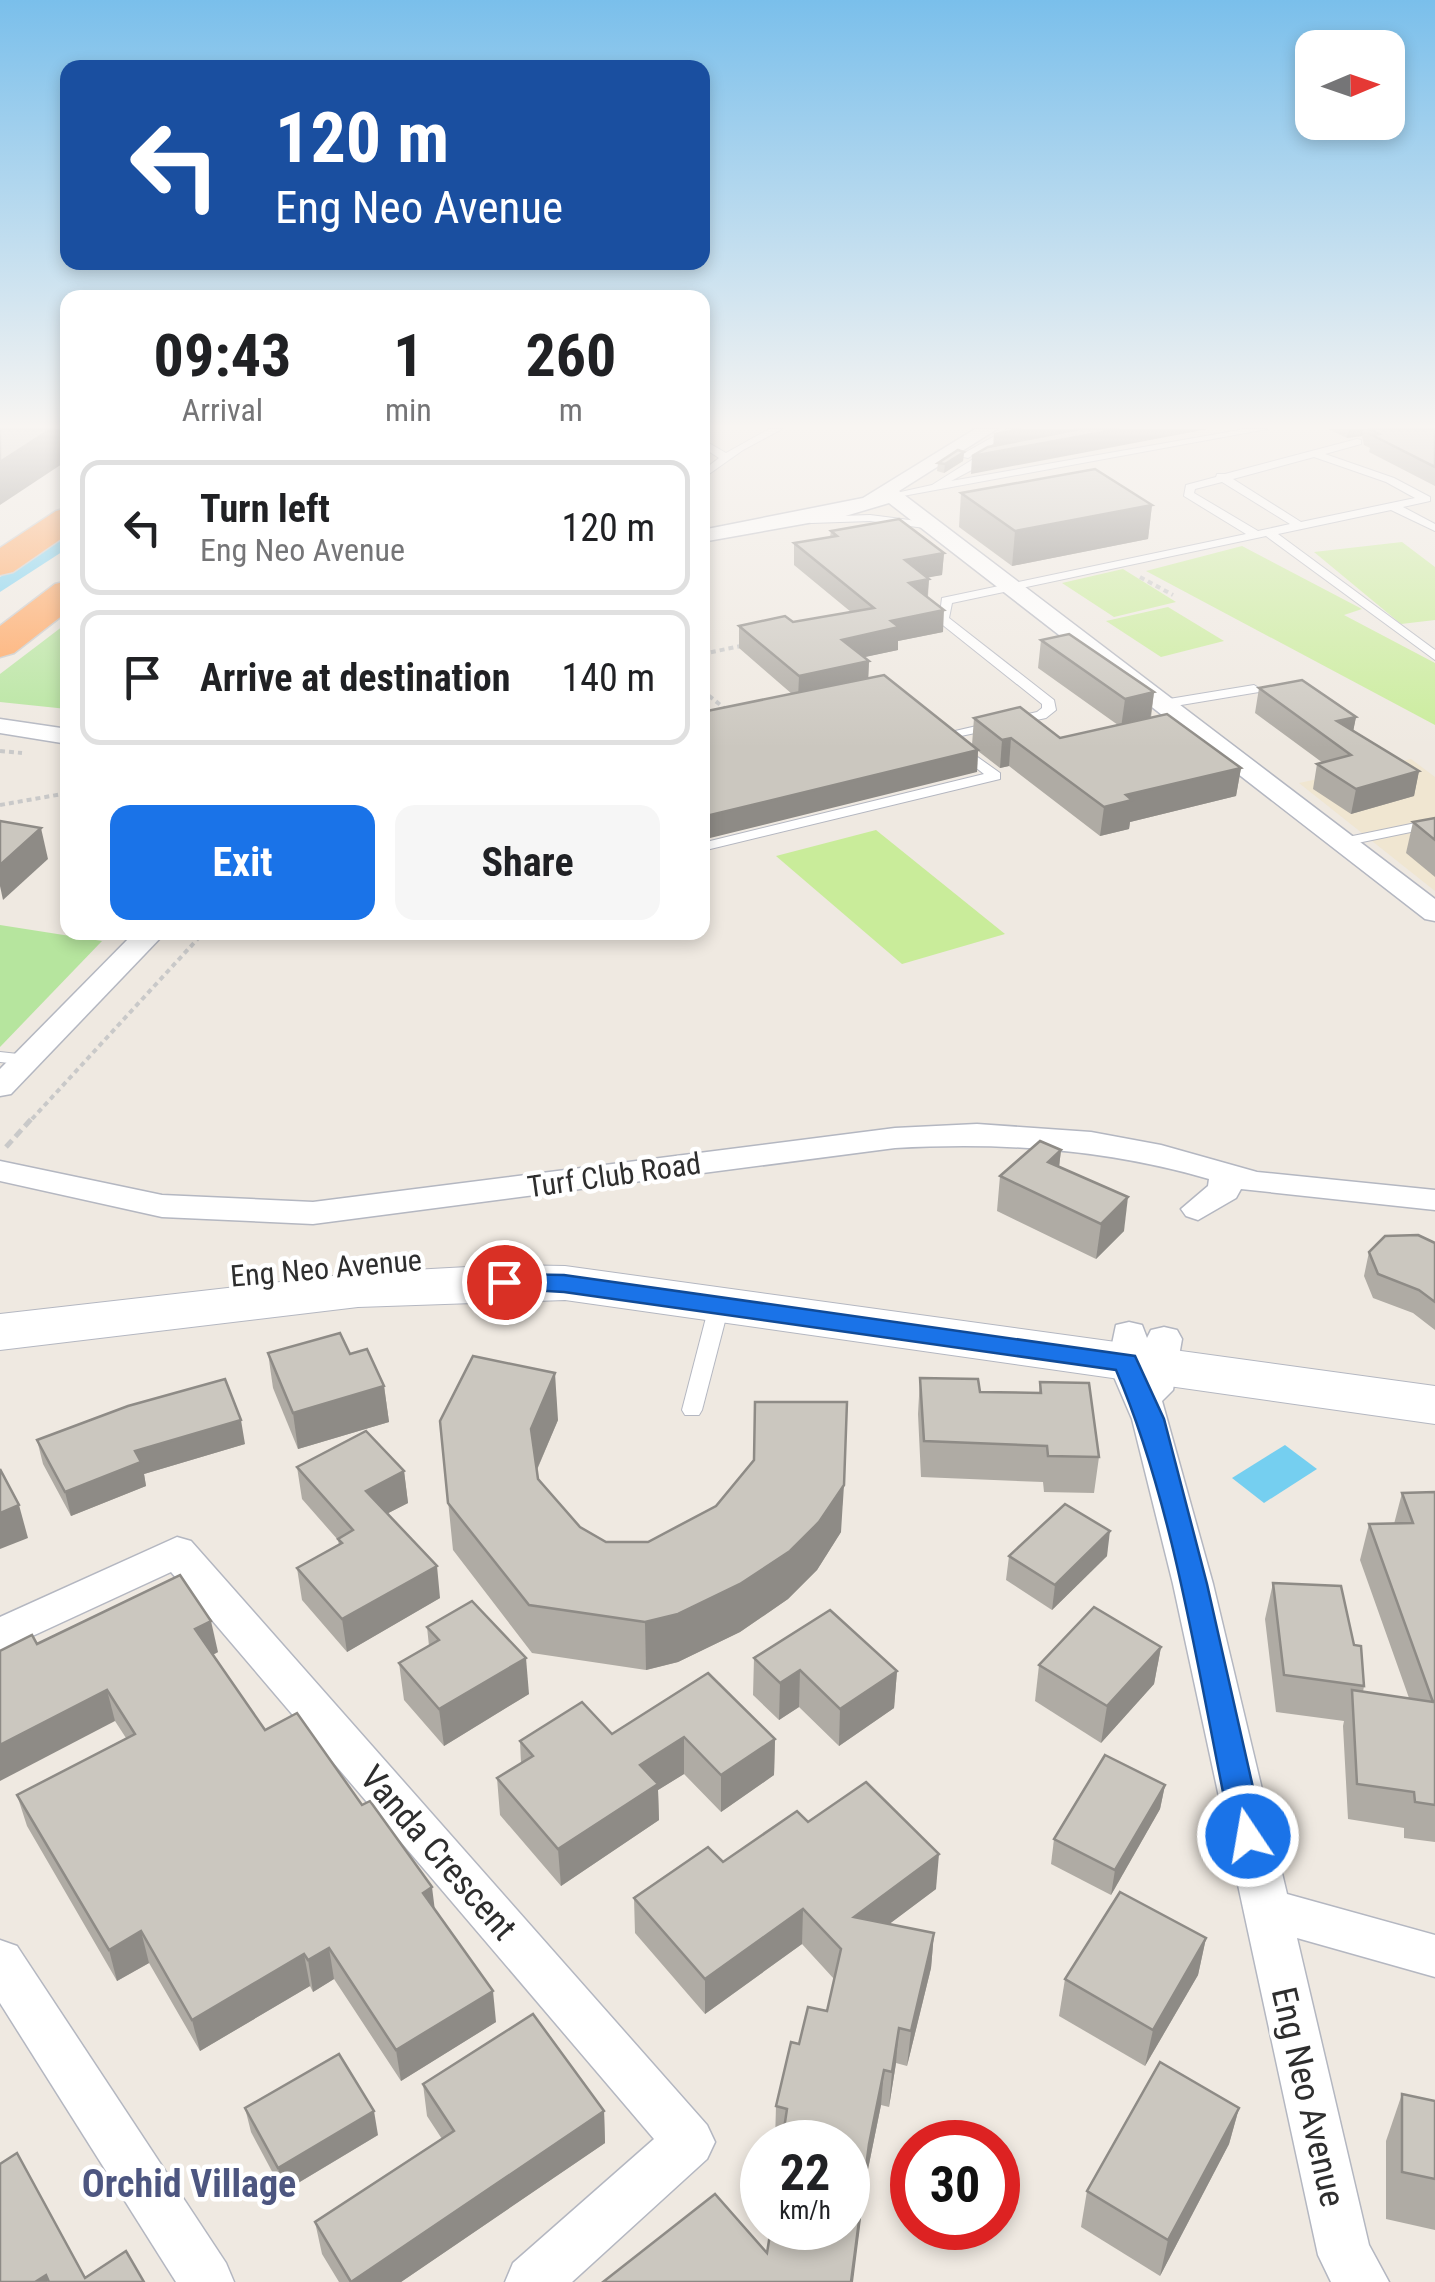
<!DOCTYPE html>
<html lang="en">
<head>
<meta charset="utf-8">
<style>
  :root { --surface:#fff; --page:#f6f6f6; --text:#202124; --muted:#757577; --line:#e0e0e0; --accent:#1a73e8 }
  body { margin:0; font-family:"Roboto Condensed",sans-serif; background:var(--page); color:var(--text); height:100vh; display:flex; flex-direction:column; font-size:38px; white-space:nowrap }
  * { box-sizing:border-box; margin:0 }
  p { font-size:32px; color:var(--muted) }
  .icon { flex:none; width:55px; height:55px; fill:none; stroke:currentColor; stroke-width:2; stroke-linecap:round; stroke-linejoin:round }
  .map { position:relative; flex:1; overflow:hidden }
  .drawer { position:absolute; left:60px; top:290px; width:650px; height:650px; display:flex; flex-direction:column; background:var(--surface); border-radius:20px; box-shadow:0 5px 15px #0003 }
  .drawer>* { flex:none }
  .guide { position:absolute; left:60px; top:60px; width:650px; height:210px; border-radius:20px; box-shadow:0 5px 15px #0003; background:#1a4fa0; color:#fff; overflow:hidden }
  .needle { width:65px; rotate:88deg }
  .controls { position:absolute; left:1295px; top:30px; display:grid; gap:20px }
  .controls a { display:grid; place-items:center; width:110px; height:110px; border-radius:20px; background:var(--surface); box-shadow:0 5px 15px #0003; font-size:50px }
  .speed { position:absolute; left:740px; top:2120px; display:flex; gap:20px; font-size:50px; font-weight:700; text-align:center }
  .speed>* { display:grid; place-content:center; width:130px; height:130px; border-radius:50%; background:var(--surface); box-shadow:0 5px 15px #0003; line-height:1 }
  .speed small { font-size:25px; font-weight:400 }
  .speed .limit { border:15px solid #d22; background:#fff; color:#111 }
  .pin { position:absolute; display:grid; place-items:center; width:85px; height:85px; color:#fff; margin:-42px; border:5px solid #fff; border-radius:50%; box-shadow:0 2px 10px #0007 }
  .me { position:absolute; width:110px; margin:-55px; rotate:348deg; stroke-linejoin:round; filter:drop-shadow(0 0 8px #0008) }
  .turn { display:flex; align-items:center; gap:35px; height:210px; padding:0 50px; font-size:45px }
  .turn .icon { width:130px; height:130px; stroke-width:2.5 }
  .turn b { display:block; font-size:70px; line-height:85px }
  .eta { display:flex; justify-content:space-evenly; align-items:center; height:170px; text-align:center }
  .eta b { font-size:60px; font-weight:700; line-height:70px }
  .cta { display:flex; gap:20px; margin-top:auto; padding:20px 50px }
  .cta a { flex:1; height:115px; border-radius:20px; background:var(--accent); color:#fff; font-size:40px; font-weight:700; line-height:115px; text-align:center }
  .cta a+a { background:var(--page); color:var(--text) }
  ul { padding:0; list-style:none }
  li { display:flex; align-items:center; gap:30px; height:135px; margin:0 20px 15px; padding:0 30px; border:5px solid var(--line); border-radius:20px }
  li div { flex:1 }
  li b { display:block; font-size:38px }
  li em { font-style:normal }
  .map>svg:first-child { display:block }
</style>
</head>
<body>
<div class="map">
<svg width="1435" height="2282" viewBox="0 0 1435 2282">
  <rect width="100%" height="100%" fill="#efe9e1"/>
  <path fill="#f0e6d1" d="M1411,759L1435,777V891L1299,783Z"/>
  <g fill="#b6e59e">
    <path d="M67,623V709L0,702V674Z"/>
    <path d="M0,925L102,941L0,1047Z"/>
  </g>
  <g fill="#c9ec9a">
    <path d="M1402,542L1435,567V620L1401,624L1314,552Z"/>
    <path d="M1242,546L1362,609L1344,615L1435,663V725L1146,571Z"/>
    <path d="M1123,569L1176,602L1114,617L1062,583Z"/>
    <path d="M1168,607L1224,641L1161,657L1106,621Z"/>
    <path d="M876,830L1005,934L902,964L776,856Z"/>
  </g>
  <path fill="#75cff0" d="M1285,1445L1317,1469L1264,1503L1232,1478Z"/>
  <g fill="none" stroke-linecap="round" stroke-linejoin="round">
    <path fill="#75cff0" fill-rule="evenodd" d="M68,533V548L0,592V577Z"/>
    <defs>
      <g id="lane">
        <path d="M769,429H782L743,450L702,479V471L719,458L702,447V439L726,453Z"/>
        <path d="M1007,429H1020L968,458L959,456Z"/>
        <path d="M1245,429H1267L892,498L887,495L932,485L978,456L993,453L998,456L951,481Z"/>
        <path d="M1357,439L1361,440V444L1325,454L1394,478L1430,497V501L1403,507L1435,524V531L1391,510L1278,534L1435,650V660L1266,536L952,603L949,618L1054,700L1056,710L1046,718L942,740V734L1037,712L1042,708V704L939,622L942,598L1246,534L1184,496L1186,485L1216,477L1217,474H1225ZM1314,457L1386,482L1415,498L1301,522L1233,479ZM1222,482L1290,524L1258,531L1194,493L1195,489Z"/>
        <path d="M870,515L933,523L939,526L933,529L870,521L811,523L805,520L811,517Z"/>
        <path d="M1254,685L1260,689L1259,692L1163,708L1156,704L1163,700Z"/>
        <path d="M962,746L1000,773V779L702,851V843L984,774L957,753V747Z"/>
        <path d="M1435,819V827L1343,846L1336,842L1343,838Z"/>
        <path d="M356,932L346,938L338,933L339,932Z"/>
        <path d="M0,1052L27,1055L35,1060L27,1065L0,1062Z"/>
        <path d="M719,1300L726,1302L729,1306L702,1410L699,1415H685L682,1410L709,1306L712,1302Z"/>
      </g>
      <g id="street">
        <path d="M975,429H997L899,491L1435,899V921L1425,919L889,503L842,517L702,542V530L863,498Z"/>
        <path d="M0,719L68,729V744L0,733Z"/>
        <path d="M135,932H166L11,1094L0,1096V1069Z"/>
        <path d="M977,1124L1091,1132L1161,1145L1257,1172L1435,1190V1210L1241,1189L1236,1198L1198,1220L1186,1216L1181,1209L1208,1186L1209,1179C1105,1149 1003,1142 895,1148L313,1224L162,1217L0,1181V1161L162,1195L313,1202L895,1128Z"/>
        <path d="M1129,1322L1142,1325L1147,1338L1151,1330L1164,1327L1177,1330L1182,1339L1173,1390L1162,1401L1213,1584L1287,1894L1435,1935V1977L1297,1938L1369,2245L1389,2282H1331L1318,2255L1173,1584L1132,1419L1108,1363L1116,1325Z"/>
        <path d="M177,1537L191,1541L707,2125L715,2142L707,2159L572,2282H505L513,2263L654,2139L171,1572L0,1651V1617Z"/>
        <path d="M0,1940L17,1946L226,2263L234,2282H176L0,2003Z"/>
      </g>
      <path id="secondary" d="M504,1265L565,1266L1435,1386V1424L565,1300L358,1307L0,1350V1314L358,1273Z"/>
      <g id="highway">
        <path d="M68,508V534L13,572L0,575V548L56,511Z"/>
        <path d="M68,581V611L14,653L0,657V626L55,584Z"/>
      </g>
    </defs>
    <use href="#lane" stroke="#b4b7c1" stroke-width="2"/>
    <use href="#street" stroke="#b4b7c1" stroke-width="3"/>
    <use href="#secondary" stroke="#b4b7c1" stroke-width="2"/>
    <use href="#highway" stroke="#c9c9c9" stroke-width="3"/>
    <g stroke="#c9c9c9" stroke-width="4" stroke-dasharray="5 4" stroke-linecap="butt">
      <path d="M1140,577L1173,595"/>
      <path d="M702,654L741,646"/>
      <path d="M702,690L729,712"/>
      <path d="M0,751L22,753"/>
      <path d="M0,805L68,793"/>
      <path d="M32,1119L204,932"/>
    </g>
    <path stroke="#c9c9c9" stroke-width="5" stroke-dasharray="9 5" stroke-linecap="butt" d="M6,1147L34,1116"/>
    <use href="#lane" fill="#fff" fill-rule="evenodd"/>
    <use href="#street" fill="#fff" fill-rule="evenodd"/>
    <use href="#secondary" fill="#fff" fill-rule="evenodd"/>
    <use href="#highway" fill="#ffa35c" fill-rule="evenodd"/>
  </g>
  <g fill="#afaba4">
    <path d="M1328,429H1435V486L1369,452L1370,448L1364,445L1362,436L1347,438Z"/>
    <path d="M964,452L963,461L944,473L937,471L938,463Z"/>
    <path d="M961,493L1152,505L1148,539L1012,566L959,527Z"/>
    <path d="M831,531L944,553L942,575L927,577L929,579L928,597L943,632L898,641V650L864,657L869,661L868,678L972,745L974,718L1060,738L1118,725L1038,668L1041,640L1154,692L1151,718L1241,768L1236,796L1130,822L1129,829L1100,836L1009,766L1000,768L978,751L977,772L792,694L739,648V626L793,622L851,612L794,565V543L830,537Z"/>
    <path d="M1259,688L1356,717L1353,731L1419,771L1414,796L1351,814L1313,789L1317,764L1323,763L1255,713Z"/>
    <path d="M1435,818V877L1406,853L1413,822Z"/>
    <path d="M1061,1150L1059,1167L1124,1231L1096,1259L997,1211L1000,1176Z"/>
    <path d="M1435,1243V1330L1413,1313L1373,1298L1364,1276L1369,1252Z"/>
    <path d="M268,1353L350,1354L384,1386L389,1422L298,1449L273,1388Z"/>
    <path d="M920,1378L980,1392L1039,1393L1040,1382L1099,1457L1094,1493L1044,1492L1043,1482L921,1477L918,1414Z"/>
    <path d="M558,1420L537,1470L538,1479L580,1527L606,1542H648L841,1532L817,1570L788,1599L740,1632L678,1662L646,1670L532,1653L453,1550L440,1421Z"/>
    <path d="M37,1440L245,1444L144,1474L146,1486L71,1516L43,1464Z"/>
    <path d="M297,1467L404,1471L408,1503L388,1513L440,1598L347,1652L302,1600L297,1568L339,1545L338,1540L302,1499Z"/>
    <path d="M1435,1492V1842L1404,1838V1828L1348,1819L1343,1726L1344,1721L1276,1712L1265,1619L1273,1583L1364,1686L1363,1692L1409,1698L1360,1560L1369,1524H1394L1402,1493Z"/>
    <path d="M1009,1556H1107L1052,1610L1006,1580Z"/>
    <path d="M427,1627L529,1694L444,1746L404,1700L399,1663L429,1646Z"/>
    <path d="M37,1644L218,1652L213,1655L265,1730L435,1910L496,2022L401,2081L334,1979L313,1992L310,1986L200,2051L149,1963L117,1981L27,1826L17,1795L126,1738L115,1721Z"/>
    <path d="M1161,1647L1154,1684L1101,1743L1035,1701L1039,1665Z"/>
    <path d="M754,1658L897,1671L894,1708L839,1746L799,1707L779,1720L753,1695Z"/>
    <path d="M612,1734L775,1739L774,1775L721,1812L684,1774L658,1790L659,1820L561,1886L500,1815L497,1778L521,1763L520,1741Z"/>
    <path d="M1165,1785L1160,1809L1111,1895L1051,1864L1054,1839Z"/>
    <path d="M808,1822L936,1889L889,1924L934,1933L931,1968L907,2066L896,2063L889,2107L881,2105L866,2179L767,2253L782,2142L775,2141L776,2106L799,2044L827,2011L834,1979L802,1944L705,2014L635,1933L634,1898L723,1862Z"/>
    <path d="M1206,1938L1198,1975L1145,2066L1059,2016L1065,1979Z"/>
    <path d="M423,2084L604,2111L605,2143L401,2282H339L322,2254L315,2222L442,2139L427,2116Z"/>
    <path d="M1402,2094L1435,2101V2230L1386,2219V2141Z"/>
    <path d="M245,2108L378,2135L283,2192L251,2132Z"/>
    <path d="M1239,2108L1229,2144L1160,2276L1081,2227L1087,2191Z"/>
  </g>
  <g fill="#8e8b86">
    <path d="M51,429H68V460L0,505V462Z"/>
    <path d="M1014,429H1104L993,450L994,433Z"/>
    <path d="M1120,429H1208L971,474L972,456Z"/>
    <path d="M1349,429H1363L1362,436L1347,438Z"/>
    <path d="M964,452L963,461L944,473L945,464Z"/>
    <path d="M1152,505L1148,539L1012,566L1015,531Z"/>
    <path d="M944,553L942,575L904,582L905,560Z"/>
    <path d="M929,579L927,601L909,583Z"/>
    <path d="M944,610L943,632L898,641V650L842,662V640L891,621Z"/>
    <path d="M869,661L868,684L798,699L799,676Z"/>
    <path d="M1154,692L1150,720L1121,728L1125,699Z"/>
    <path d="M1356,717L1351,742L1337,721Z"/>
    <path d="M1011,738L1009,766L1000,768L1002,740Z"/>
    <path d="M978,750L977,772L702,840V817Z"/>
    <path d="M1241,768L1236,796L1130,822L1129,829L1100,836L1104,807L1126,795Z"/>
    <path d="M1419,771L1414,796L1351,814L1356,789Z"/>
    <path d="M41,828L48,859L3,900L0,886V865Z"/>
    <path d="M1061,1150L1057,1184L1048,1162Z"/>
    <path d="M1128,1197L1124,1231L1096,1259L1101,1224Z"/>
    <path d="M555,1373L558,1420L534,1476L531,1429Z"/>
    <path d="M384,1386L389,1422L298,1449L293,1413Z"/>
    <path d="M241,1420L245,1444L144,1474L146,1486L71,1516L65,1492L135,1451Z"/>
    <path d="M404,1471L408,1503L371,1522L366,1491Z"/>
    <path d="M844,1485L841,1532L817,1570L788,1599L740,1632L678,1662L646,1670L645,1622Z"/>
    <path d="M19,1505L28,1538L0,1549V1513Z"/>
    <path d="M1110,1531L1107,1556L1052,1610L1055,1585Z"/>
    <path d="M437,1566L440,1598L347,1652L342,1619Z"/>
    <path d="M211,1621L218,1652L202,1660L195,1629Z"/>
    <path d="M1161,1647L1154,1684L1101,1743L1107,1706Z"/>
    <path d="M526,1658L529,1694L444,1746L439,1709Z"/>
    <path d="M800,1670L799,1707L779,1720L780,1683Z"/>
    <path d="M897,1671L894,1708L839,1746L840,1709Z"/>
    <path d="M107,1690L115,1721L0,1781V1745Z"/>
    <path d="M684,1737V1774L658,1790L659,1820L561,1886L558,1849L640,1765Z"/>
    <path d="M775,1739L774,1775L721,1812V1775Z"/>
    <path d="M1165,1785L1160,1809L1111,1895L1115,1870Z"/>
    <path d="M939,1854L936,1889L852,1952L854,1917Z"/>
    <path d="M432,1887L436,1919L423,1893Z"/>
    <path d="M803,1909L802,1944L705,2014V1979Z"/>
    <path d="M141,1931L149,1963L117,1981L109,1950Z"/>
    <path d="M934,1933L931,1968L907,2066L911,2031Z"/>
    <path d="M1206,1938L1198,1975L1145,2066L1153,2030Z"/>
    <path d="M329,1948L334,1979L313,1992L308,1960Z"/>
    <path d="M304,1954L310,1986L200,2051L192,2020Z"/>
    <path d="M493,1991L496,2022L401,2081L396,2050Z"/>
    <path d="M899,2028L896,2063L889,2107L892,2072Z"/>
    <path d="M884,2070L881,2105L866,2179L853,2282H851L869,2144Z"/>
    <path d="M1239,2108L1229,2144L1160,2276L1168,2240Z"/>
    <path d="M374,2111L378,2135L283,2192L278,2168Z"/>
    <path d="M604,2111L605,2143L401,2282H351Z"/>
    <path d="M46,2275L48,2282H35Z"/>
  </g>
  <g fill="#cbc7bf" stroke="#8e8b86" stroke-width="2.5">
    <path d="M0,429H51L0,462Z"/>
    <path d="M1080,429H1120L972,456L988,447Z"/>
    <path d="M1369,429H1435V467L1372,435L1379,434Z"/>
    <path d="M958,450L964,452L945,464L938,463Z"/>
    <path d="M1095,469L1152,505L1015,531L961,493Z"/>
    <path d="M899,519L944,553L905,560L929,579L909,583L944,610L891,621L899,627L842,640L869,661L799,676L739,626L785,616L793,622L874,608L794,543L837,536L831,531Z"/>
    <path d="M1069,634L1154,692L1125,699L1041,640Z"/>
    <path d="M884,675L978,750L702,817V712Z"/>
    <path d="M1302,680L1356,717L1337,721L1419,771L1356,789L1317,764L1351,755L1259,688Z"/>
    <path d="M1020,707L1060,738L1167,714L1241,768L1126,795L1132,800L1104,807L1011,738L1002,740L974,718Z"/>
    <path d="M1435,818V840L1413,822Z"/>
    <path d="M0,821L41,828L0,865Z"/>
    <path d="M1040,1141L1061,1150L1048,1162L1128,1197L1101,1224L1000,1176Z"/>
    <path d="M1418,1235L1435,1243V1302L1419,1290L1378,1274L1369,1252L1385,1236Z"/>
    <path d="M340,1333L350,1354L367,1349L384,1386L293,1413L268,1353Z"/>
    <path d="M473,1356L555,1373L531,1429L538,1479L580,1527L606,1542H648L716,1506L754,1460L755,1402H847L844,1485L819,1522L790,1551L740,1584L678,1614L645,1622L529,1605L448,1503L440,1421Z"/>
    <path d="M920,1378L978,1379L980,1392L1041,1393L1040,1382L1089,1383L1099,1457L1048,1456L1047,1446L924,1441Z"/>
    <path d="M225,1379L241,1420L135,1451L141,1462L65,1492L37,1440L128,1406Z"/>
    <path d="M366,1431L404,1471L366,1491L437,1566L342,1619L297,1568L342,1543L338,1539L353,1530L297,1467Z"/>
    <path d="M0,1469L19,1505L0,1513Z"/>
    <path d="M1435,1492V1805L1415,1802L1414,1792L1357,1784L1352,1690L1433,1702L1369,1524L1413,1523L1402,1493Z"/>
    <path d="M1065,1504L1110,1531L1055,1585L1009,1556Z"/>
    <path d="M180,1575L211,1621L195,1629L265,1730L297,1713L362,1805L370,1801L432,1887L423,1893L493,1991L396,2050L329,1948L308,1960L304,1954L192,2020L141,1931L109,1950L17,1795L135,1734L107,1690L0,1745V1651L32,1635L37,1644Z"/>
    <path d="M1273,1583L1341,1586L1354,1645L1361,1646L1364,1686L1284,1675Z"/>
    <path d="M472,1601L526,1658L439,1709L399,1663L439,1640L427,1627Z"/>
    <path d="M1094,1607L1161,1647L1107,1706L1039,1665Z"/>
    <path d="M830,1610L897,1671L840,1709L800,1670L780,1683L754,1658Z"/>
    <path d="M708,1673L775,1739L721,1775L684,1737L640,1765L658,1784L558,1849L497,1778L533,1756L520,1741L582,1702L612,1734Z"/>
    <path d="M1105,1755L1165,1785L1115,1870L1054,1839Z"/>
    <path d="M866,1782L939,1854L854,1917L934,1933L911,2031L899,2028L892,2072L884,2070L869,2144L851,2282H603L715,2194L767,2253L771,2228H848V2142H782L787,2109L776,2106L791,2042L799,2044L808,2007L827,2011L841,1949L803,1909L705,1979L634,1898L708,1847L723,1862L797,1811L808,1822Z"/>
    <path d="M1120,1892L1206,1938L1153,2030L1065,1979Z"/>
    <path d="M533,2014L604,2111L351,2282L315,2222L454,2131L423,2084Z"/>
    <path d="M339,2054L374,2111L278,2168L245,2108Z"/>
    <path d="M1160,2062L1239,2108L1168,2240L1087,2191Z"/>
    <path d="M1402,2094L1435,2101V2179L1402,2172Z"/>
    <path d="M17,2153L85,2278L126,2251L144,2282H49L46,2275L35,2282H0V2164Z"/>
  </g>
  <linearGradient id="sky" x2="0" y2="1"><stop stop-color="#7abfeb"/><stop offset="0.57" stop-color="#f8f5f2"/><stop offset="1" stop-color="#f8f5f2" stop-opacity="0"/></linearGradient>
  <rect width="1435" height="748" fill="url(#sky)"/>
  <path fill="#1a73e8" stroke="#114b97" stroke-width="2.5" d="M504,1274L564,1275L1135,1356L1164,1419L1207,1584L1264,1836L1260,1845L1248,1849L1237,1845L1232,1836C1200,1686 1176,1510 1116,1370L564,1292L495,1288L492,1282L495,1276Z"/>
  <g text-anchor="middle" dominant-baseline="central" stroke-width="9" stroke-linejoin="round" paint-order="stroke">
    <g font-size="30" fill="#2e2e2e" stroke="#fff">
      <text transform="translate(614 1175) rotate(-8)">Turf Club Road</text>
      <text transform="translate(326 1268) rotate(-5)">Eng Neo Avenue</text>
    </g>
    <g font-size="35" fill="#2e2e2e" stroke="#fff">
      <text transform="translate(438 1853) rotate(49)">Vanda Crescent</text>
      <text transform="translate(1308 2097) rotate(77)">Eng Neo Avenue</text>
    </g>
    <g font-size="38" font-weight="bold" fill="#4d5680" stroke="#fff">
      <text x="189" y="2184">Orchid Village</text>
    </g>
  </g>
</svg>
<div class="controls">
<a><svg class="needle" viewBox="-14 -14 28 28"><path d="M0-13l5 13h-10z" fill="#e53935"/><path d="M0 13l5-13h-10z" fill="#757577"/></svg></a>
</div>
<div class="speed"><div>22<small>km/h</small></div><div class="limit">30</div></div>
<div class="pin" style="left:504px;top:1282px;background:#d93025"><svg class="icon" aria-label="arrive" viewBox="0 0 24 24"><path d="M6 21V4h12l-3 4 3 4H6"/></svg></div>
<svg class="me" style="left:1248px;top:1836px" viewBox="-20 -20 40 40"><circle r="17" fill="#1a73e8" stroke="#fff" stroke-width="3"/><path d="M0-11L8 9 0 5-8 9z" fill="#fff"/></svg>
<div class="guide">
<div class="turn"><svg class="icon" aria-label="left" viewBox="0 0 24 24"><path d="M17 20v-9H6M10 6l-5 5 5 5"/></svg><div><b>120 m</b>Eng Neo Avenue</div></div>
</div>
<section class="drawer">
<div class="eta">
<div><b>09:43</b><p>Arrival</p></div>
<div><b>1</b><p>min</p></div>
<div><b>260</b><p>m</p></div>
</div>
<ul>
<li><svg class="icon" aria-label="left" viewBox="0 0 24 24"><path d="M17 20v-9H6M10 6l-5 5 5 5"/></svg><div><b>Turn left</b><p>Eng Neo Avenue</p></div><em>120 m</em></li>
<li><svg class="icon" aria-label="arrive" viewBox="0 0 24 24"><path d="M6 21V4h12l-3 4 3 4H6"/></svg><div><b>Arrive at destination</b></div><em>140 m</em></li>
</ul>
<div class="cta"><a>Exit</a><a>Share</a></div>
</section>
</div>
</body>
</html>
